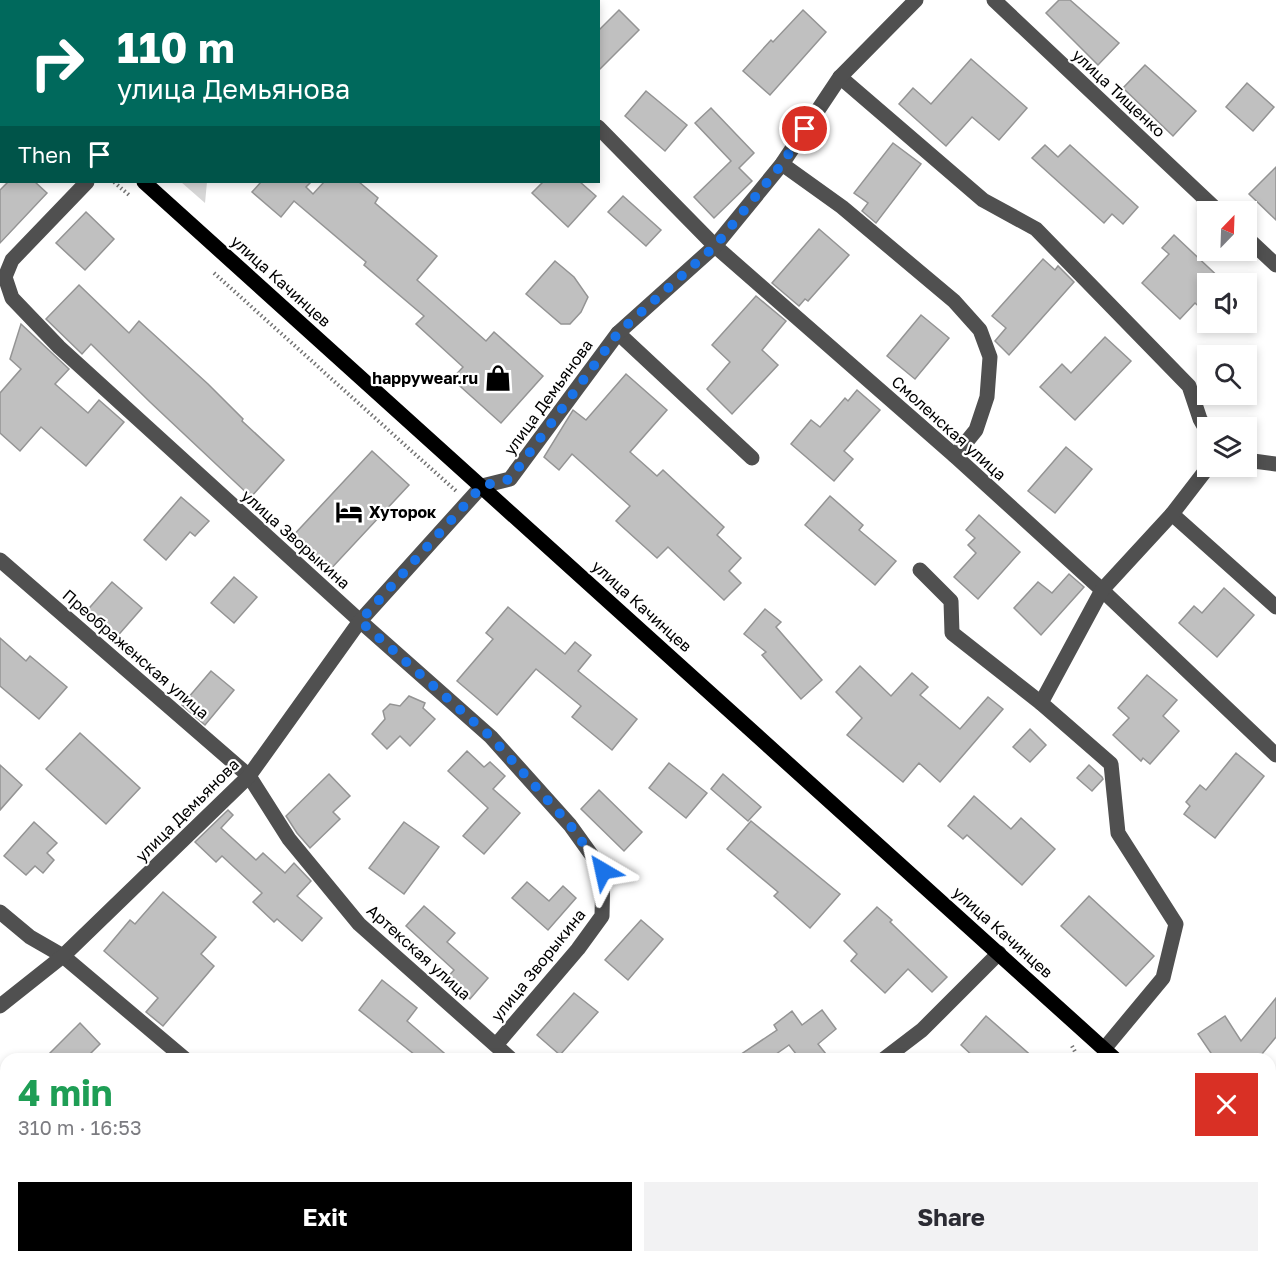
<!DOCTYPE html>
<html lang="en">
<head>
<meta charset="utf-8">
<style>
  :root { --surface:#fff; --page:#f2f2f3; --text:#2b2b33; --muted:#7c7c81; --accent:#000 }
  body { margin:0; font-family:"Golos Text",sans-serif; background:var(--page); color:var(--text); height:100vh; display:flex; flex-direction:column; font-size:22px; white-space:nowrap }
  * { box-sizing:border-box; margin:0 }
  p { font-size:20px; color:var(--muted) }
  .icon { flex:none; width:33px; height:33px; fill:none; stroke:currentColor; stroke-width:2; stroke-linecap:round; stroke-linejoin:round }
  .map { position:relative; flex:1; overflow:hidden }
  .drawer { position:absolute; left:0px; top:1053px; width:1276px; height:210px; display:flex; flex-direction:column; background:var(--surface); border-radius:18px 18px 0 0; box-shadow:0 3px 9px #0003 }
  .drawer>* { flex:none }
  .top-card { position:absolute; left:0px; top:0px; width:600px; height:183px; box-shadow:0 3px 9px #0003; background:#00695c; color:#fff; overflow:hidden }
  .needle { width:39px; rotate:23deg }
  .controls { position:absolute; left:1197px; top:201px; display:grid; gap:12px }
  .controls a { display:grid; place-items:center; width:60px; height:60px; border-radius:0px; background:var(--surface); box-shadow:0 3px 9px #0003; font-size:30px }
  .pin { position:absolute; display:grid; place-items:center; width:51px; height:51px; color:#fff; margin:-26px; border:3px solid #fff; border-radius:50%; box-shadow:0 2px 6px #0007 }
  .me { position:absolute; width:66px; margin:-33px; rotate:324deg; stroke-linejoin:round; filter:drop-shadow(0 0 4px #0008) }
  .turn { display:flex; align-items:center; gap:21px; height:126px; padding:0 18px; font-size:27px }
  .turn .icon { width:78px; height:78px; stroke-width:2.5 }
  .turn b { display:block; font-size:42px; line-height:51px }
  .then { display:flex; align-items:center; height:57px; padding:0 18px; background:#0003; gap:12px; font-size:22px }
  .round { display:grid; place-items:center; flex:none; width:63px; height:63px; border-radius:0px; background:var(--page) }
  .summary { display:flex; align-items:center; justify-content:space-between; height:102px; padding:0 18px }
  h1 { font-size:36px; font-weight:700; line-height:45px; color:#1e9e55 }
  .cta { display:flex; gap:12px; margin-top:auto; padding:12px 18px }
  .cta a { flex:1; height:69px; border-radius:0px; background:var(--accent); color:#fff; font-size:24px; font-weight:700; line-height:69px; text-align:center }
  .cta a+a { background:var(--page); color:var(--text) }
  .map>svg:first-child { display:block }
</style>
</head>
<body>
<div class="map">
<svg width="1276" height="1263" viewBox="0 0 1276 1263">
  <rect width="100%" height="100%" fill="#fff"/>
  <path fill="#d7d7d7" d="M181,182H207L205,203Z"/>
  <g fill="#c0c0c0" stroke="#949494" stroke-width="1.5">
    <path d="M1059,0H1070L1119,43L1098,65L1046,13Z"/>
    <path d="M619,10L639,30L598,71V31Z"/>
    <path d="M803,10L826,32L770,95L743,71L771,40L773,42Z"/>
    <path d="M971,59L1027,108L999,140L972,117L946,146L899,104L913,88L931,104Z"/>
    <path d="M1145,65L1196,111L1173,136L1123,88Z"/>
    <path d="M1247,83L1274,107L1253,131L1226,107Z"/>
    <path d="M646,91L687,125L665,151L625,116Z"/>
    <path d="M711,108L754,153L739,168L752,181L714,218L694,197L731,161L695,123Z"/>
    <path d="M893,143L921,164L876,223L862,211L868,203L854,193Z"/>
    <path d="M1045,145L1058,157L1070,145L1138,207L1123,224L1112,214L1104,223L1032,158Z"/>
    <path d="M1276,167V220L1249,194Z"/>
    <path d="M8,182H35L47,193L0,243V190Z"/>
    <path d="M261,182H311L306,187L313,194L324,182H359L378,198L375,203L437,256L417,280L486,341L494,332L543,376L501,423L452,379L463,367L416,324L424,316L364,265L366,262L294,201L281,217L252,192Z"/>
    <path d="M543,182H580L596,196L568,227L532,193Z"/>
    <path d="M623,196L661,230L646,246L608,212Z"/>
    <path d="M86,212L114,239L85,270L56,243Z"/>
    <path d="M819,229L849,255L808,301L805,299L799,306L772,283Z"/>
    <path d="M1174,235L1226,284H1208V315L1195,303L1180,319L1142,283L1169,254L1162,248Z"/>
    <path d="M1043,259L1055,270L1058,266L1074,282L1009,355L995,341L1006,328L992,316Z"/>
    <path d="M555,261L574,277L588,297L581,312L570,324H561L526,294Z"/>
    <path d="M79,285L129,333L139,321L208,384L243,419L242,421L284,460L251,497L150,402L91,344L82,354L46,319Z"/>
    <path d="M756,296L786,321L762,350L778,365L732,414L707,389L730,362L712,345Z"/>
    <path d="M921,315L949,338L915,379L887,356Z"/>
    <path d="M21,324L69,369L55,384L88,413L99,400L124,422L86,466L41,427L20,451L0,433V393L21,369L10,359Z"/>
    <path d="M1105,337L1131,361L1075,420L1040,387L1062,364L1071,373Z"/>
    <path d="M626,374L667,410L630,452L657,476L663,470L724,527L717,535L741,558L729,571L741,583L724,600L668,547L657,558L616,521L630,506L572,454L559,470L544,457L573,410L586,420Z"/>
    <path d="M857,390L880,410L844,451L853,459L834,481L791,444L811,420L820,427L845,398L848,401Z"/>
    <path d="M1066,447L1092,469L1055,513L1028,491Z"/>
    <path d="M372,451L409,485L327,573L290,539Z"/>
    <path d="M830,496L863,525L859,530L896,561L875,585L805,525Z"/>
    <path d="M181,497L209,521L195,536L190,532L166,560L144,540Z"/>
    <path d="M979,515L1020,552L978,599L954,577L976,553L968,545L975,538L966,530Z"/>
    <path d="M1069,574L1084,587L1041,635L1014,608L1038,582L1052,593Z"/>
    <path d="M234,577L257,597L234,623L211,603Z"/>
    <path d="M112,582L142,608L114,640L84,614Z"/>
    <path d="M1224,588L1254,615L1217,657L1179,623L1194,606L1202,613Z"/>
    <path d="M508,607L565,654L575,642L591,655L578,671L637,719L612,750L572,717L581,706L536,669L497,715L457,681L493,639L486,633Z"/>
    <path d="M765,609L781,622L776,627L822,680L801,699L762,655L766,652L744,634Z"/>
    <path d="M0,638L26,661L30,656L67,687L39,719L0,686Z"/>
    <path d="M860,666L891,696L912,673L928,687L920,695L960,729L988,697L1003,709L940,782L919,763L903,782L847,735L862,718L836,692Z"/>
    <path d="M211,671L234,690L205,725L182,705Z"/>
    <path d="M1147,675L1177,700L1163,716L1179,731L1150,764L1143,758L1141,761L1113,735L1129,718L1118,708Z"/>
    <path d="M409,696L425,703L423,708L435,719L410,746L400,736L387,749L372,734L385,719L383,711L390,704L400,706Z"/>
    <path d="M1030,729L1046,745L1030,762L1013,747Z"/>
    <path d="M80,733L140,788L106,824L46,769Z"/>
    <path d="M467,751L484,767L490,762L505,776L493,789L520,813L484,854L463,836L488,808L448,771Z"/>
    <path d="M1236,753L1264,776L1215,838L1184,814L1190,806L1186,802L1200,785L1206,790Z"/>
    <path d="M669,763L707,793L686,818L649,788Z"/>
    <path d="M0,765L22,785L0,810Z"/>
    <path d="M1089,765L1102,777L1103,779L1092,791L1077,778Z"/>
    <path d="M329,774L350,796L333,812L340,819L310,848L297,833L286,816Z"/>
    <path d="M723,774L761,807L748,821L711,789Z"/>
    <path d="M599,790L642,832L624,851L581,809Z"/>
    <path d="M974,796L1011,829L1021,818L1055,849L1022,885L967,835L963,839L948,826Z"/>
    <path d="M228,810L233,815L221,828L256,860L263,853L285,873L294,863L311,881L297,896L322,918L302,941L277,919L274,922L253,902L262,893L222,856L216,862L195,842Z"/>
    <path d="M751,821L840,894L810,928L774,896L778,892L727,849Z"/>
    <path d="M34,822L57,843L47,853L54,860L43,873L35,866L26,875L4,856Z"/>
    <path d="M404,822L439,847L404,894L369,868Z"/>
    <path d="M527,882L549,901L563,886L576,898L548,930L512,898Z"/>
    <path d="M163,892L216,937L201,954L214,966L163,1026L146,1012L158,998L104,951L130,920L135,924Z"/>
    <path d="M1089,896L1154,956L1126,986L1061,926Z"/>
    <path d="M424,906L455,933L447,942L488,978L470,999L447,978L454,970L406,926Z"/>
    <path d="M877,907L892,920L890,922L947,977L932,992L908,969L885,993L851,961L857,954L844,941Z"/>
    <path d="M641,920L663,939L628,980L605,960Z"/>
    <path d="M382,980L417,1008L407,1021L451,1059H420L359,1010Z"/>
    <path d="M574,993L598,1012L560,1055L537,1035Z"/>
    <path d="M1276,998V1037L1262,1054L1253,1059H1215L1198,1034L1225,1016L1241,1041Z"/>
    <path d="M822,1010L836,1029L818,1044L830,1059H800L789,1045L769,1059H734L777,1030L774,1025L792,1011L802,1025Z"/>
    <path d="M986,1016L1035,1059H976L961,1045Z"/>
    <path d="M80,1023L100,1044L85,1059H44Z"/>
  </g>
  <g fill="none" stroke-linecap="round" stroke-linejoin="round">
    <g stroke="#727272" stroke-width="4" stroke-dasharray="1.5 3" stroke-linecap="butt">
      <path d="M0,80L2,82"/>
      <path d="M114,182L129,195"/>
      <path d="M214,273L456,491"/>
      <path d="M1072,1046L1079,1059"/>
    </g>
    <g stroke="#505050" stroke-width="15">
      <path d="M994,0L1219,212"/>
      <path d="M122,2V0"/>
      <path d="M840,77L983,200L1036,229L1189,386L1200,419L1208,433"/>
      <path d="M598,127L715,246L955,456L1102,590L1276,755"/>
      <path d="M782,164L842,207L954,301L980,330L990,357L987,397L976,430L955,456"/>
      <path d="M87,182L12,260L5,277L12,298L59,347L360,621L491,737L570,825L603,871L602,916L578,949L496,1045"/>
      <path d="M1246,237L1276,265"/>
      <path d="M618,333L752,458"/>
      <path d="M1246,460L1276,464"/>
      <path d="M1172,514L1276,607"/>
      <path d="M0,560L249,776L289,839L359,924L511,1059"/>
      <path d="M920,570L951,601L952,633L1041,703"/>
      <path d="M0,912L30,937L63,956L185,1059"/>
      <path d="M0,1006L63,956L249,776L360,621L482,486L510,479L618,333L715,246L782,164L840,77L916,0"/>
      <path d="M1104,1049L1163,978L1176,924L1118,833L1111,764L1041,703L1102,590L1172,514L1209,466"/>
      <path d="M884,1059L922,1030L999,953"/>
      <path d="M0,1091L6,1097"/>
      <path d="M1270,1240L1276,1232"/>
      <path d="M230,1257L237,1263"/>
      <path d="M437,1257L442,1263"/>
      <path d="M176,1263L183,1257"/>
      <path d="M589,1263L597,1257"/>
      <path d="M1249,1263L1257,1257"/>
    </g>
    <g stroke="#000" stroke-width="15">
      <path d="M0,51L2,53"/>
      <path d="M144,182L1115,1059"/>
      <path d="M1270,1200L1276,1204"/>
    </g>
  </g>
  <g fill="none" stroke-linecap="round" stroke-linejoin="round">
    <path stroke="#1a73e8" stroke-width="10" stroke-dasharray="0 18" d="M603,871L570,825L491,737L360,621L482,486L510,479L618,333L715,246L782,164L805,129"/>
  </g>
  <defs>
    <symbol id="shop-bare" viewBox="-9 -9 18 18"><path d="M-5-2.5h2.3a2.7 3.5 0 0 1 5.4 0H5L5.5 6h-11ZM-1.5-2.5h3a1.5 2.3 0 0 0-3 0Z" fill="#000" stroke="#fff" stroke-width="2.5" paint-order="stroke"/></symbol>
    <symbol id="hotel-bare" viewBox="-9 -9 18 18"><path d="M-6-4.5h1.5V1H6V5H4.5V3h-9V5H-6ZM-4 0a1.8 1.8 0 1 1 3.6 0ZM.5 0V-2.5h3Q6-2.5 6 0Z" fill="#000" stroke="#fff" stroke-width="2.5" paint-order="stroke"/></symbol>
  </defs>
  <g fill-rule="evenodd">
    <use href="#shop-bare" x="479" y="359" width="38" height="38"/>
    <use href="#hotel-bare" x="330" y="493" width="38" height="38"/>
  </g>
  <g text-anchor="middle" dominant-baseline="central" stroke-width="4.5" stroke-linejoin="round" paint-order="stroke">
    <g font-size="16" fill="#000" stroke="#fff">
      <text transform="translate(1119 93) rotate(43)">улица Тищенко</text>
      <text transform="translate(281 281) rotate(42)">улица Качинцев</text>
      <text transform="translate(548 397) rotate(-54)">улица Демьянова</text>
      <text transform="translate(949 428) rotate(42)">Смоленская улица</text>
      <text transform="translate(296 539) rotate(42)">улица Зворыкина</text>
      <text transform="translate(642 606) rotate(42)">улица Качинцев</text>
      <text transform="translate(136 654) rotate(41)">Преображенская улица</text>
      <text transform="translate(187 810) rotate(-45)">улица Демьянова</text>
      <text transform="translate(1003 932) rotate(42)">улица Качинцев</text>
      <text transform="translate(419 952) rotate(42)">Артекская улица</text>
      <text transform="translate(538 965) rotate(-51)">улица Зворыкина</text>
    </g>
    <g font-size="16" font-weight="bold" fill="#000" stroke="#fff" text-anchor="end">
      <text x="478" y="378">happywear.ru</text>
      <text x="369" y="512" text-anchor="start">Хуторок</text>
    </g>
  </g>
</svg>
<div class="controls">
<a><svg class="needle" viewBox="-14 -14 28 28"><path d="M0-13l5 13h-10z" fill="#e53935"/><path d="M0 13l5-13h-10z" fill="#7c7c81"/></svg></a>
<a><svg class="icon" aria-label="sound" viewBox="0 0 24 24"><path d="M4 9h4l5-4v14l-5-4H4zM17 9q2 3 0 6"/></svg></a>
<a><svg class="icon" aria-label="search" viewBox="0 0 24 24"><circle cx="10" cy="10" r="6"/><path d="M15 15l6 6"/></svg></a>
<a><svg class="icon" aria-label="layers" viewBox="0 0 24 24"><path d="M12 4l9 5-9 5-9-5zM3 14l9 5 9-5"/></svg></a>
</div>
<div class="pin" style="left:805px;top:129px;background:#d93025"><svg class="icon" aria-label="arrive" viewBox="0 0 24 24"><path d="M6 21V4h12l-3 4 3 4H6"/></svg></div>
<svg class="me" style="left:603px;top:871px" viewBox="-20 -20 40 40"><path d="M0-17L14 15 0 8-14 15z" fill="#1a73e8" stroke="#fff" stroke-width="4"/></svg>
<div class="top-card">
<div class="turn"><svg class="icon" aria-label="right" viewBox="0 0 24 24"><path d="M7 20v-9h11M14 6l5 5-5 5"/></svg><div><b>110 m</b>улица Демьянова</div></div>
<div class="then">Then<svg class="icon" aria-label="arrive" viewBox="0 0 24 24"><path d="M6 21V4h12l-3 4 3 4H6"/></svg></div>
</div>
<section class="drawer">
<div class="summary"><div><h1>4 min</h1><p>310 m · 16:53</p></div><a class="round" style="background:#d93025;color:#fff"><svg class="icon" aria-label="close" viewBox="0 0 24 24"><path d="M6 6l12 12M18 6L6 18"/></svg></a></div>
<div class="cta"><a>Exit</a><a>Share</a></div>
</section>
</div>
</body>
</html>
